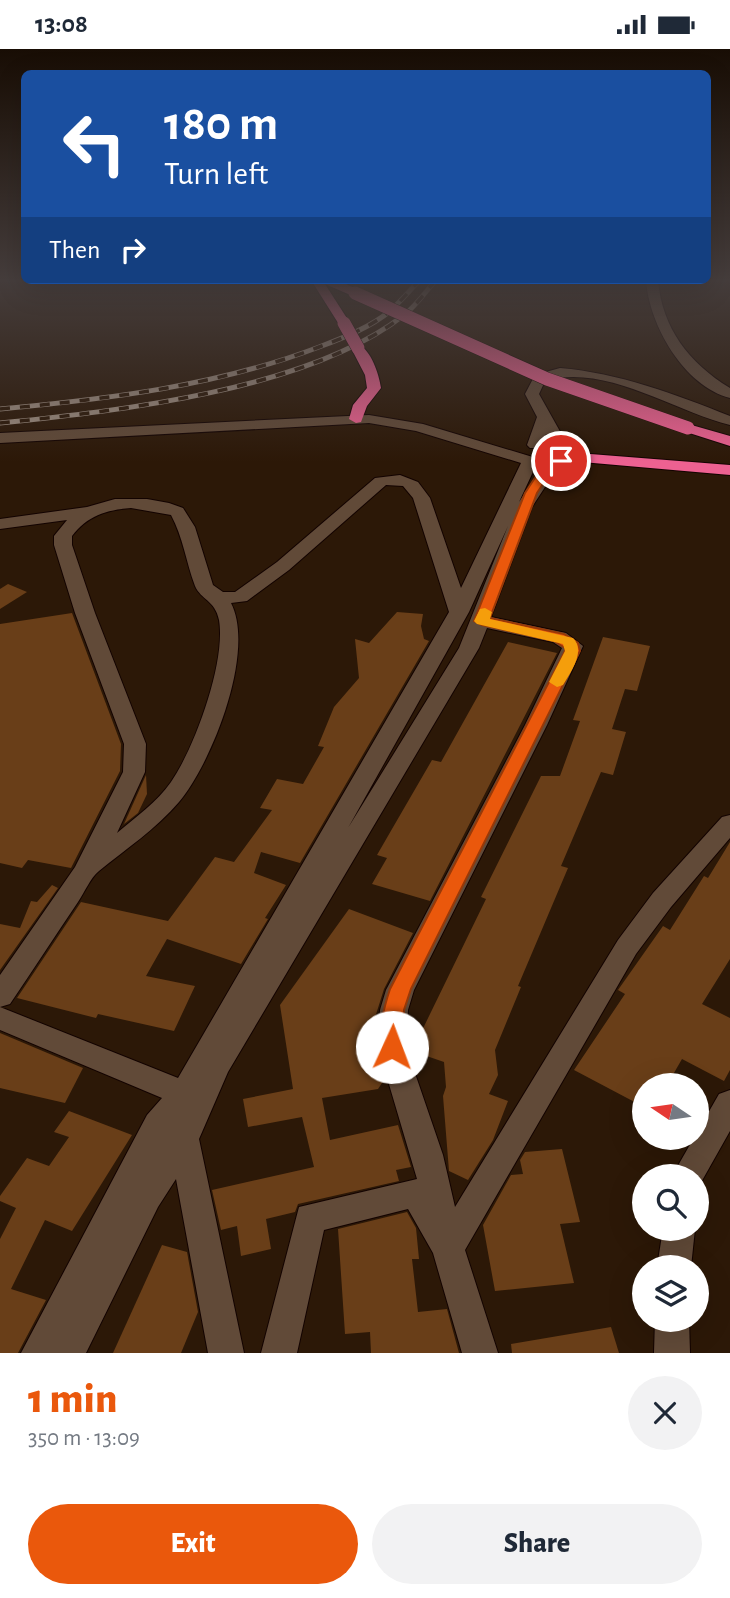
<!DOCTYPE html>
<html lang="en">
<head>
<meta charset="utf-8">
<style>
  :root { --surface:#fff; --page:#f2f2f3; --text:#1f2937; --muted:#747a83; --accent:#ea580c }
  body { margin:0; font-family:"Alegreya Sans",sans-serif; background:var(--page); color:var(--text); height:100vh; display:flex; flex-direction:column; font-size:26px; white-space:nowrap }
  * { box-sizing:border-box; margin:0 }
  p { font-size:23px; color:var(--muted) }
  .icon { flex:none; width:38px; height:38px; fill:none; stroke:currentColor; stroke-width:2; stroke-linecap:round; stroke-linejoin:round }
  .map { position:relative; height:1304px; overflow:hidden }
  .sheet { display:flex; flex-direction:column; background:var(--surface); flex:1 }
  .sheet>* { flex:none }
  .top-card { position:absolute; left:21px; top:21px; width:690px; height:214px; border-radius:10px; box-shadow:0 7px 28px #0002; background:#1a4fa0; color:#fff; overflow:hidden }
  .needle { width:46px; rotate:283deg }
  .controls { position:absolute; left:632px; top:1024px; display:grid; gap:14px }
  .controls a { display:grid; place-items:center; width:77px; height:77px; border-radius:50%; background:var(--surface); box-shadow:0 7px 28px #0002; font-size:35px }
  .pin { position:absolute; display:grid; place-items:center; width:60px; height:60px; color:#fff; margin:-30px; border:4px solid #fff; border-radius:50%; box-shadow:0 2px 7px #0007 }
  .me { position:absolute; width:77px; margin:-38px; rotate:2deg; stroke-linejoin:round; filter:drop-shadow(0 0 5px #0008) }
  .turn { display:flex; align-items:center; gap:24px; height:147px; padding:0 28px; font-size:32px }
  .turn .icon { width:91px; height:91px; stroke-width:2.5 }
  .turn b { display:block; font-size:49px; line-height:60px }
  .then { display:flex; align-items:center; height:66px; padding:0 28px; background:#0003; gap:14px; font-size:26px }
  .round { display:grid; place-items:center; flex:none; width:74px; height:74px; border-radius:37px; background:var(--page) }
  .overview { display:flex; align-items:center; justify-content:space-between; height:119px; padding:0 28px }
  h1 { font-size:42px; font-weight:800; line-height:52px; color:var(--accent) }
  .action { display:flex; gap:14px; margin-top:auto; padding:14px 28px }
  .action a { flex:1; height:80px; border-radius:42px; background:var(--accent); color:#fff; font-size:28px; font-weight:800; line-height:80px; text-align:center }
  .action a+a { background:var(--page); color:var(--text) }
  .status { display:flex; justify-content:space-between; align-items:center; height:49px; padding:0 35px; background:var(--surface); direction:ltr }
  .status svg { height:19px; fill:currentColor }
  .map>svg:first-child { display:block }
</style>
</head>
<body>
<div class="status"><b>13:08</b><svg viewBox="0 0 49 12"><path d="M0 12V9h3v3zM5 12V6h3v6zM10 12V3h3v9zM15 12V0h3v12zM26 1h20v11H26zM47 4h2v5h-2z"/></svg></div>
<div class="map">
<svg width="730" height="1304" viewBox="0 0 730 1304">
  <rect width="100%" height="100%" fill="#2c1807"/>
  <g fill="#693e18">
    <path d="M8,535L27,543L0,560V540Z"/>
    <path d="M397,563L423,565L421,577L424,590L429,592L300,814L261,803L254,824L286,836L265,869L268,870L241,915L167,890L146,927L195,937L174,982L98,965L96,969L17,949L81,853L168,872L215,808L234,813L272,761L260,759L277,730L303,735L324,698L318,697L334,658L359,629L355,590L369,594Z"/>
    <path d="M72,564L121,695L120,722L71,819L28,811L22,819L0,814V575Z"/>
    <path d="M603,588L650,597L637,642L625,640L612,680L626,683L613,726L601,723L561,817L568,819L518,937L521,938L495,1001L498,1026L489,1045L508,1052L493,1091L468,1131L449,1122L443,1047L446,1038L444,1013L412,1002L486,850L481,848L541,727H560L580,672L573,671Z"/>
    <path d="M508,593L557,604L430,852L372,835L387,809L377,806L392,780L432,711L441,713Z"/>
    <path d="M146,726L147,745L138,764L124,775Z"/>
    <path d="M730,793V910L702,955L730,969V1021L724,1032L682,1010L667,1036H644V1058L574,1021L625,945L618,941L663,877L670,881L704,827L708,829Z"/>
    <path d="M52,836L58,839L0,921V875L20,879L31,852L37,853Z"/>
    <path d="M349,860L413,884L384,940L373,975L375,999L384,1031L378,1040L322,1049L330,1091L398,1076L411,1118L396,1121L399,1132L298,1155L295,1163L266,1170L271,1200L241,1207L237,1177L221,1181L212,1141L314,1118L302,1068L248,1078L243,1050L293,1040L280,956Z"/>
    <path d="M0,984L83,1019L65,1054L0,1039Z"/>
    <path d="M69,1062L132,1086L72,1182L45,1171L11,1240L46,1251L18,1304H0V1190L16,1159L0,1152V1147L27,1109L49,1117L69,1088L54,1083Z"/>
    <path d="M562,1100L580,1173L560,1175L574,1234L495,1242L483,1176L511,1126L523,1125L520,1111L525,1103Z"/>
    <path d="M407,1163L416,1179L419,1210H412L418,1263L447,1260L459,1304H371L370,1283L345,1285L338,1180Z"/>
    <path d="M162,1196L187,1203L198,1263L181,1304H113Z"/>
    <path d="M611,1278L619,1304H512L511,1295Z"/>
  </g>
  <g fill="none" stroke-linecap="round" stroke-linejoin="round">
    <defs>
      <g id="minor">
        <path d="M646,231H658C662,279 689,314 730,339V349C684,337 649,276 646,231Z"/>
        <path d="M560,319C619,324 675,345 730,367V376C673,362 605,314 545,332L539,345L571,402L563,407L558,405L546,385L540,399H530L527,396L537,368L525,345L535,326Z"/>
        <path d="M369,366L423,375L536,409L538,412L519,453L546,412H558L560,415L532,458L491,568L566,584L583,597L547,676L414,941L408,961L406,998L443,1106L455,1158L618,891L653,844L722,768L730,766V789L671,858L636,905L465,1201L498,1304H462L433,1204L408,1160L324,1181L297,1304H261L299,1158L417,1130L378,998L380,961L386,941L525,676L562,599L553,593L487,579L479,599L228,1023L199,1090L244,1304H208L176,1130L158,1158L86,1304H21L147,1066L162,1049L0,981V926L75,818L123,723L124,695L75,564L54,496V487L67,471L0,480V470L87,458L115,450H147L169,454L183,459L195,478L213,536L223,543H235L277,513L375,429L400,426L418,433L430,449L461,539L521,414L416,382L369,374L0,394V384ZM386,436L403,437L413,449L449,563L178,1029L0,958L10,955C33,921 55,887 78,853C84,844 91,828 99,822C126,800 156,780 179,753C212,714 256,602 231,554L247,552L289,521ZM131,459L171,466C183,488 186,513 195,537C201,551 215,551 219,571C226,613 195,698 171,733C157,753 136,768 117,784L145,723L146,695L95,564L72,496V487C87,467 106,461 131,459ZM508,477L459,599L348,779L469,563Z"/>
        <path d="M730,1041V1082L699,1137L696,1138V1127H672L719,1045Z"/>
        <path d="M663,1180H695L691,1218H657Z"/>
        <path d="M655,1270H689L690,1304H654Z"/>
      </g>
      <g id="highway">
        <path d="M311,231H337L359,241V247L355,248L325,235L350,274L348,277H340Z"/>
        <path d="M358,295C371,301 379,325 381,339L367,357L361,373L356,374L349,370L353,356L367,339L365,326L351,299Z"/>
        <path d="M688,375L730,387V397L683,382L681,379L683,376Z"/>
        <path d="M565,403L730,416V426L559,411L557,408Z"/>
      </g>
    </defs>
    <use href="#minor" stroke="#130300" stroke-width="2"/>
    <use href="#highway" stroke="#130300" stroke-width="2"/>
    <use href="#minor" fill="#614a38" fill-rule="evenodd"/>
    <use href="#highway" fill="#ed6191" fill-rule="evenodd"/>
    <defs>
      <g id="rail">
        <path d="M0,360C108,350 217,337 319,298C343,289 371,278 390,262C401,252 410,241 420,231"/>
        <path d="M0,374C119,362 308,341 404,266C416,257 426,242 436,231"/>
      </g>
    </defs>
    <use href="#rail" stroke="#9d8d80" stroke-width="5"/>
    <use href="#rail" stroke="#2c1807" stroke-width="3.5" stroke-dasharray="10" stroke-linecap="butt"/>
    <defs>
      <g id="highway-bridge">
        <path d="M355,244L547,330L688,379"/>
        <path d="M344,274L358,299"/>
      </g>
    </defs>
    <use href="#highway-bridge" stroke="#130300" stroke-width="14" stroke-linecap="butt"/>
    <use href="#highway-bridge" stroke="#ed6191" stroke-width="13"/>
  </g>
  <linearGradient id="sky" x2="0" y2="1"><stop stop-color="#180d04"/><stop offset="0.56" stop-color="#453d3c"/><stop offset="1" stop-color="#453d3c" stop-opacity="0"/></linearGradient>
  <rect width="730" height="413" fill="url(#sky)"/>
  <path fill="#ea580c" stroke="#983908" stroke-width="2" d="M557,410L567,412L551,423L537,444L490,569L564,585L578,594L580,602L411,940L404,961L403,998L400,1004L392,1007L384,1004C376,987 384,958 390,940L565,602V599L554,592L482,576L474,572L525,444L542,418Z"/>
  <path fill="#f59e0b" d="M485,559L492,563L490,570L573,589C586,602 571,623 563,636L557,638L549,633L565,602L563,595L477,575L474,572L480,560Z"/>
</svg>
<div class="controls">
<a><svg class="needle" viewBox="-14 -14 28 28"><path d="M0-13l5 13h-10z" fill="#e53935"/><path d="M0 13l5-13h-10z" fill="#747a83"/></svg></a>
<a><svg class="icon" aria-label="search" viewBox="0 0 24 24"><circle cx="10" cy="10" r="6"/><path d="M15 15l6 6"/></svg></a>
<a><svg class="icon" aria-label="layers" viewBox="0 0 24 24"><path d="M12 4l9 5-9 5-9-5zM3 14l9 5 9-5"/></svg></a>
</div>
<div class="pin" style="left:561px;top:412px;background:#d93025"><svg class="icon" aria-label="arrive" viewBox="0 0 24 24"><path d="M6 21V4h12l-3 4 3 4H6"/></svg></div>
<svg class="me" style="left:392px;top:998px" viewBox="-20 -20 40 40"><circle r="19" fill="#fff"/><path d="M0-13L10 11 0 6-10 11z" fill="#ea580c"/></svg>
<div class="top-card">
<div class="turn"><svg class="icon" aria-label="left" viewBox="0 0 24 24"><path d="M17 20v-9H6M10 6l-5 5 5 5"/></svg><div><b>180 m</b>Turn left</div></div>
<div class="then">Then<svg class="icon" aria-label="right" viewBox="0 0 24 24"><path d="M7 20v-9h11M14 6l5 5-5 5"/></svg></div>
</div>
</div>
<section class="sheet">
<div class="overview"><div><h1>1 min</h1><p>350 m · 13:09</p></div><a class="round"><svg class="icon" aria-label="close" viewBox="0 0 24 24"><path d="M6 6l12 12M18 6L6 18"/></svg></a></div>
<div class="action"><a>Exit</a><a>Share</a></div>
</section>
</body>
</html>
